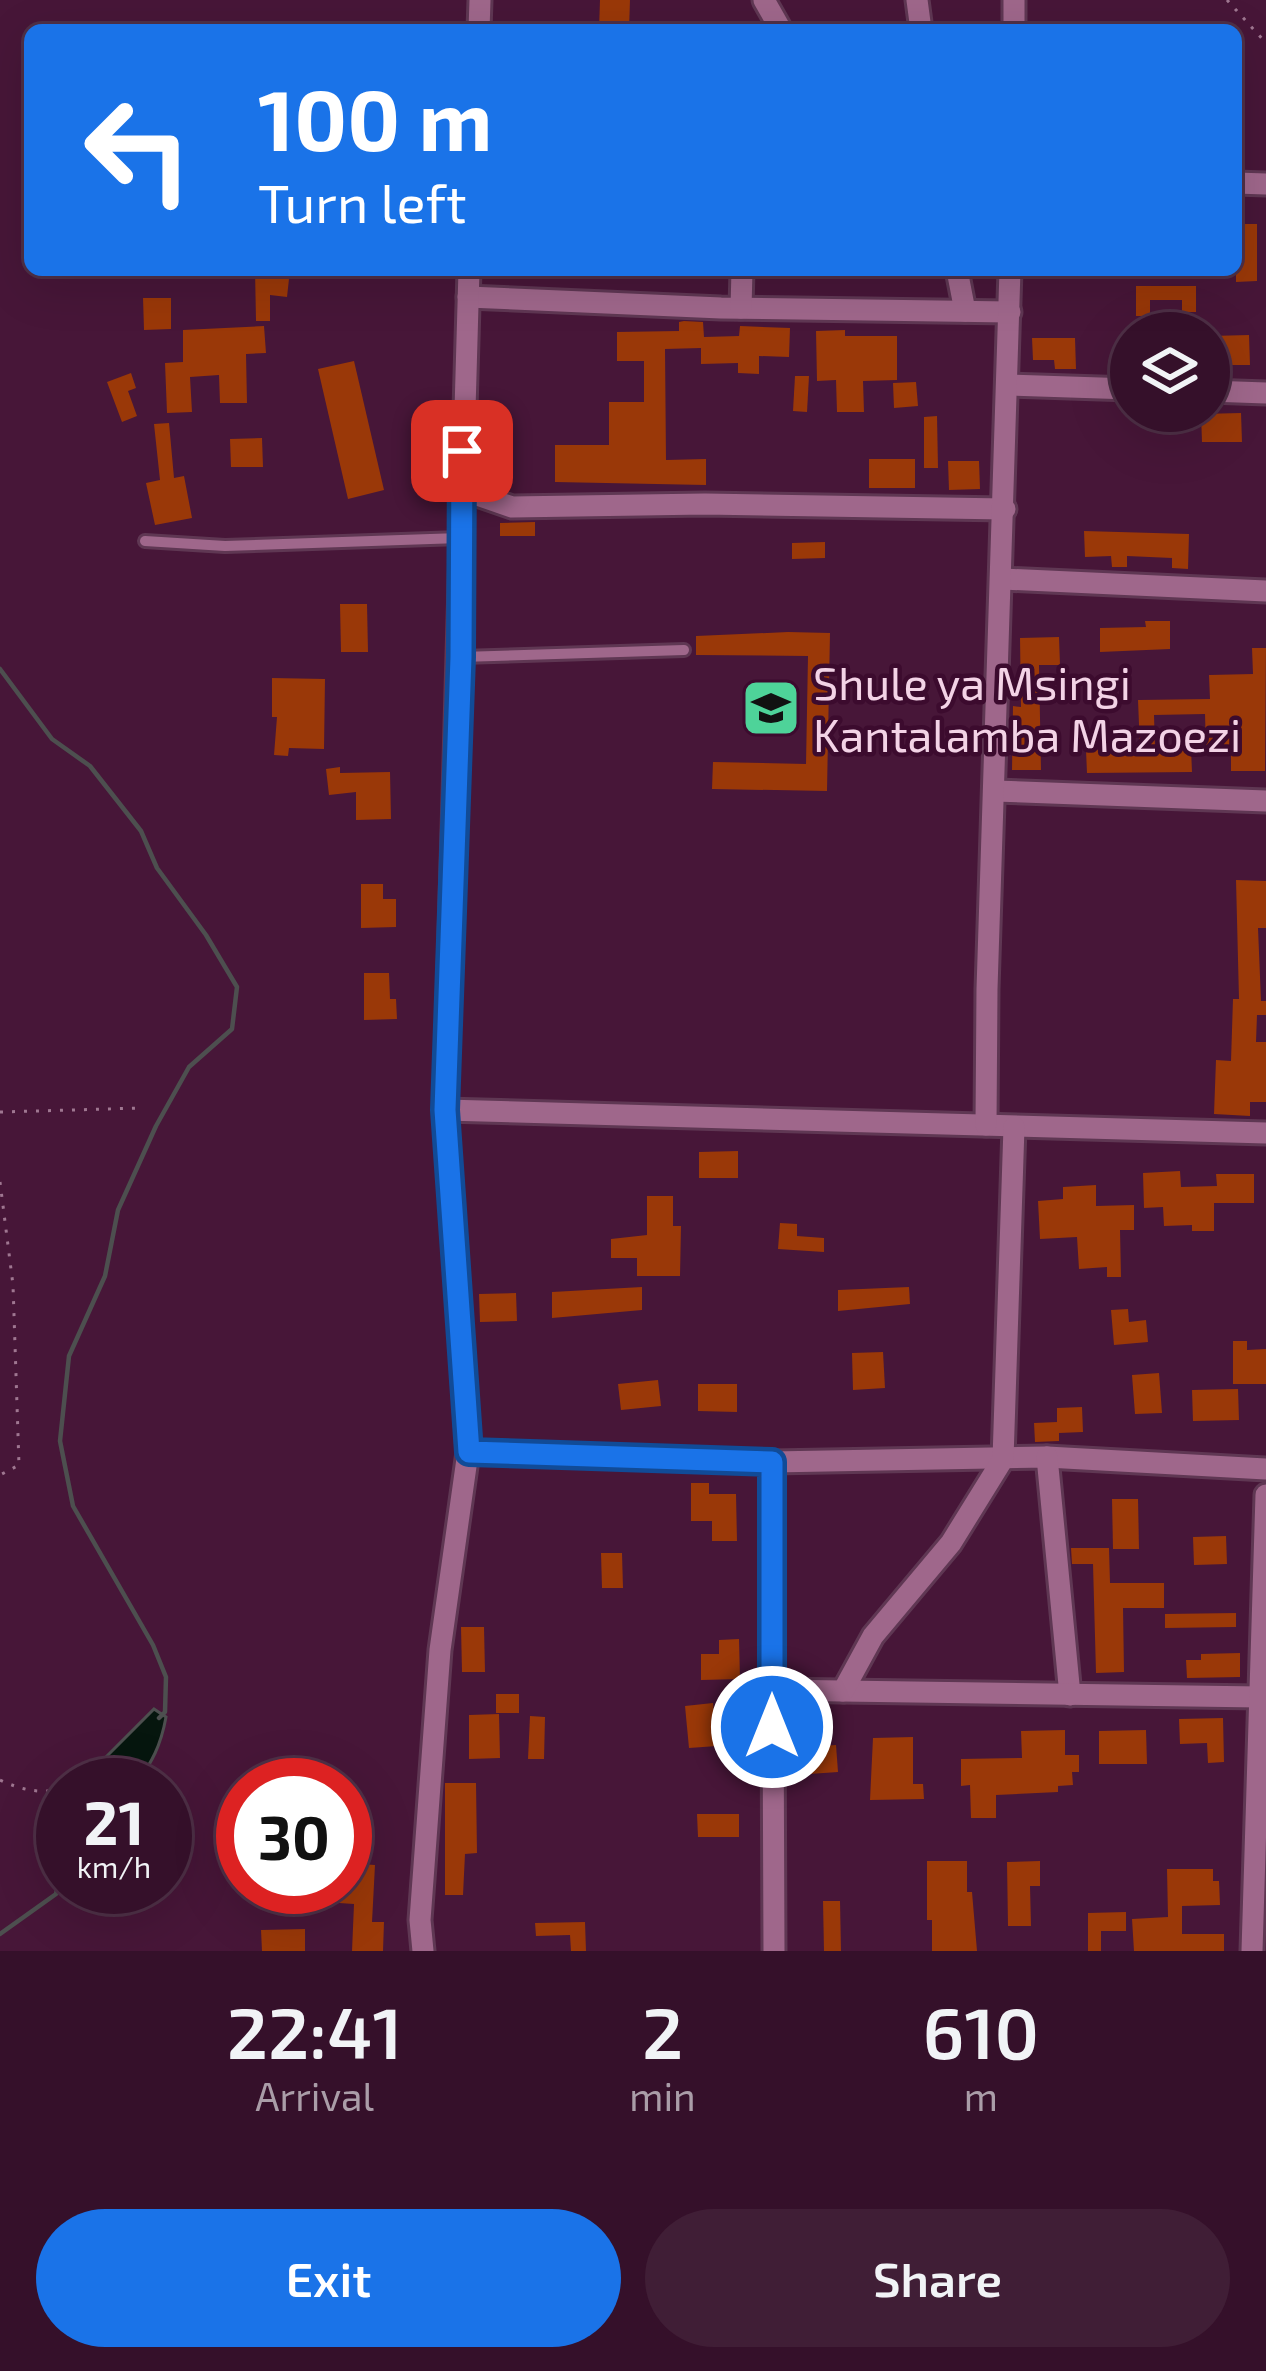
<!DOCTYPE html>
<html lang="en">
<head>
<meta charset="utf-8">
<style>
  :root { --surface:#35102a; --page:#401e36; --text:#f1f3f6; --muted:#aa9da8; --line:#4f3047; --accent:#1a73e8 }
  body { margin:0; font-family:"Exo 2",sans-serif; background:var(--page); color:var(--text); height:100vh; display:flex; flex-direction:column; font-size:45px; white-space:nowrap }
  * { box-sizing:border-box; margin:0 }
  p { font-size:39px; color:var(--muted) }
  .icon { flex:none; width:66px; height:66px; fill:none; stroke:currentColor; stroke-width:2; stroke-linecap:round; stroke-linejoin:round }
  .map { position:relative; height:1951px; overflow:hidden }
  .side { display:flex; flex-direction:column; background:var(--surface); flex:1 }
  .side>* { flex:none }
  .hud { position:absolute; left:24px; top:24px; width:1218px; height:252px; border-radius:18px; box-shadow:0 12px 48px #0002,0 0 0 3px var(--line); background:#1a73e8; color:#fff; overflow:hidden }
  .fabs { position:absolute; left:1110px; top:312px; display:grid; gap:24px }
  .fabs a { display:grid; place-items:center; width:120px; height:120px; border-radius:50%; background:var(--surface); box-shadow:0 12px 48px #0002,0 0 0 3px var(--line); font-size:60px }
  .speed { position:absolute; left:36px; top:1758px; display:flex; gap:24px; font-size:60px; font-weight:700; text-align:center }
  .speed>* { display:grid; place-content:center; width:156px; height:156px; border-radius:50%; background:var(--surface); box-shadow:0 12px 48px #0002,0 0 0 3px var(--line); line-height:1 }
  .speed small { font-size:30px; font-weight:400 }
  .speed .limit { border:18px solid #d22; background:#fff; color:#111 }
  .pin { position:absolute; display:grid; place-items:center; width:102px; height:102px; color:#fff; margin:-51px; border-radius:24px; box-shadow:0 6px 18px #0006 }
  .me { position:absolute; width:132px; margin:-66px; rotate:0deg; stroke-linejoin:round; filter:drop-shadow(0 0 9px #0008) }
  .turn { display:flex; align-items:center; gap:42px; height:252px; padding:0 36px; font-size:54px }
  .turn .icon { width:156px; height:156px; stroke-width:2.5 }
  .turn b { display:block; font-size:84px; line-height:102px }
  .eta { display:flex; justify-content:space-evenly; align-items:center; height:204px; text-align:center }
  .eta b { font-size:72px; font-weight:600; line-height:84px }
  .primary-button { display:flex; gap:24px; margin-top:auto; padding:24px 36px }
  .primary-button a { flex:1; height:138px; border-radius:72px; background:var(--accent); color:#fff; font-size:48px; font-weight:600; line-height:138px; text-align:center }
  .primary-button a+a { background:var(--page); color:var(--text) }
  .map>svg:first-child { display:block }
</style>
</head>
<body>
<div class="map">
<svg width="1266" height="1951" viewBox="0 0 1266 1951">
  <rect width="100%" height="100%" fill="#471638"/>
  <g fill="#06160e" stroke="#4d4f4f" stroke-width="3">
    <path d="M154,1709L166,1717C161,1745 152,1763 135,1785H92L98,1765Z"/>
    <path d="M50,1830L63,1831V1879L50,1875L43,1851L44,1835Z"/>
  </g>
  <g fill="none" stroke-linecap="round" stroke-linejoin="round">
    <g stroke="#4d4f4f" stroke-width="4.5">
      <path d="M0,669L52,739L90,766L141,831L157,868L206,935L237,987L232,1029L189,1067L156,1126L118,1210L105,1276L69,1356L60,1441L73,1506L153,1645L166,1677L165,1712L159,1718"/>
      <path d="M0,1934L56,1894L60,1873"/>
    </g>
  </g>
  <g fill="#9a3808">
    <path d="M600,0H630L629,30H599Z"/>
    <path d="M1236,224H1257V281L1236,282Z"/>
    <path d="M255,270H290L287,297L270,295V321H256Z"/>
    <path d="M1136,286H1196V312H1182V300H1150V316H1136Z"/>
    <path d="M143,298H171V329L144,330Z"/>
    <path d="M684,321L703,322L704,337L739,336L740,326L790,328L789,357L759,356V374L738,373V363L701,364V348L665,349L666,460L706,459V485L555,482V445H609V402H644V361H617V332L679,331V322Z"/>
    <path d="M264,326L266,353L246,354L247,403H220L219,375L190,377L192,412L167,413L165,363L183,362V330Z"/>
    <path d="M845,330V336H897V380L863,381L864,412H837L836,380L817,381L816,331Z"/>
    <path d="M1249,335L1250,365H1212L1211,336Z"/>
    <path d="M1032,338H1075L1076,369H1055L1054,360H1033Z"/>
    <path d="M354,361L384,490L348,499L318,369Z"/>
    <path d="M131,373L136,388L128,391L137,416L122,422L107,382Z"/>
    <path d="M795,376H809L807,412L793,411Z"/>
    <path d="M916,382L918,406L894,408L893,383Z"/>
    <path d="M1241,413L1242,442H1202L1201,414Z"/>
    <path d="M937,416L938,468H924V417Z"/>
    <path d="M169,423L174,478L184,476L192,518L155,525L146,483L160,480L154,424Z"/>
    <path d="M262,438L263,467H231L230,439Z"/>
    <rect x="869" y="459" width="46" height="29"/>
    <path d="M948,461H979L980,489L949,490Z"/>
    <path d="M535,522V536H500V523Z"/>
    <path d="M1084,531L1189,534L1188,569L1172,568V558L1127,556V567H1112L1111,556L1085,557Z"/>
    <path d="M825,542V558L792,559V543Z"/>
    <path d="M340,604H367L368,652H341Z"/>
    <path d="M1145,621H1170V649L1100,652V628L1146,627Z"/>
    <path d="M788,632L830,633L827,791L712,789L713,762L806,764L808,656L696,655V636Z"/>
    <path d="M1059,637L1060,665H1039L1041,770H1012L1013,706L1021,707L1020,638Z"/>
    <path d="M1252,648H1266L1265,771H1231V750H1206L1205,714L1154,715L1155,749L1191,748L1192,772L1087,773L1086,750L1140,749L1138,700L1210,699L1209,675L1253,674Z"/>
    <path d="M272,678L325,679L324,749L289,748L288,756L274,755L277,717H272Z"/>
    <path d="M340,767V773L390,772L391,819L356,820V792L329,795L326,769Z"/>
    <path d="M1236,880L1266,881V928H1258L1261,1001H1266V1015H1257L1256,1042H1266V1102H1250V1116L1214,1114L1216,1060L1231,1061L1233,999H1239Z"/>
    <path d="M361,884H383V899H396V927L361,928Z"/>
    <path d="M364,973H389L390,999H396L397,1019L364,1020Z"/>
    <path d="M738,1151V1178H699V1152Z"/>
    <path d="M1180,1171L1181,1187L1217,1186L1216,1174H1254V1203H1214V1231H1192V1225L1164,1226L1163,1207L1144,1208L1143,1173Z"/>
    <path d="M1096,1185V1206L1134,1205V1230H1120L1121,1277H1107V1267L1079,1269L1077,1237L1040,1239L1038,1201L1063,1199V1187Z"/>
    <path d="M647,1196H673V1226H681L680,1276H637V1258H611V1239L647,1235Z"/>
    <path d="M780,1223L797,1224V1236L824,1238V1252L778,1249Z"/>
    <path d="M642,1287V1310L552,1318V1292Z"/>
    <path d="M909,1287L910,1304L838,1311V1290Z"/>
    <path d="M516,1293L517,1321L480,1322L479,1294Z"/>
    <path d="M1128,1309L1129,1322L1146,1320L1148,1342L1114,1345L1111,1310Z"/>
    <path d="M1233,1341H1247V1350L1266,1349V1384H1233Z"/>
    <path d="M883,1352L885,1388L853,1390L852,1353Z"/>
    <path d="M1159,1373L1162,1413L1135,1414L1132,1375Z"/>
    <path d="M658,1380L661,1406L621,1410L618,1384Z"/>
    <path d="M698,1384H737V1412L698,1411Z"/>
    <path d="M1238,1389L1239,1420L1193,1421L1192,1390Z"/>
    <path d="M1082,1407L1083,1432L1059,1433V1441L1035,1442L1034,1423L1057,1422V1408Z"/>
    <path d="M691,1483H709V1494H736L737,1541H712V1521H691Z"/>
    <path d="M1112,1499H1138L1139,1549H1113Z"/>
    <path d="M1226,1536L1227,1564L1194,1565L1193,1537Z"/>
    <path d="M1071,1548H1109L1110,1583H1164V1608H1123L1124,1672L1096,1673L1093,1564H1072Z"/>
    <path d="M601,1553H622L623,1588H602Z"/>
    <path d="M1236,1613V1627L1165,1628V1614Z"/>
    <path d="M461,1627H484L485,1672H462Z"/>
    <path d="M739,1639L740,1679L701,1680V1654H719V1640Z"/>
    <path d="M1240,1653V1677L1187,1678L1186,1660H1201V1654Z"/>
    <rect x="496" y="1694" width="23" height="19"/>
    <path d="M713,1703L717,1746L689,1748L685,1706Z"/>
    <path d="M499,1714L500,1758L469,1759V1715Z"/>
    <path d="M530,1716L545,1717L544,1759H528Z"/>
    <path d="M1223,1718L1224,1762L1208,1763L1207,1743L1180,1744L1179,1719Z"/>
    <path d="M1065,1730V1755H1079V1772H1072L1073,1785L1058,1786V1792L996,1795V1818H971L970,1785L961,1786V1759L1022,1758L1021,1731Z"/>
    <path d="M1146,1730L1147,1764H1099V1731Z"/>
    <path d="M913,1737V1784H923L924,1799L870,1800L873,1738Z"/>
    <path d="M836,1745L838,1772L795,1775L793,1748Z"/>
    <path d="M445,1783H476L477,1853L465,1854L463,1895H445Z"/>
    <path d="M697,1814H739V1837H698Z"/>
    <path d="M927,1861H967V1892H972L977,1951H932V1920H927Z"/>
    <path d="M1040,1861V1886H1030L1031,1926H1008L1007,1862Z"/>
    <path d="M345,1863L375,1865L372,1922H384L383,1951H352L354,1904L324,1902L325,1887H345Z"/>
    <path d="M1167,1869H1213V1881H1219L1220,1905L1182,1906V1934H1224V1951H1134L1132,1919L1168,1917Z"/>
    <path d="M823,1901H840L841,1951H824Z"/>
    <path d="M1126,1912V1931H1101V1951H1088V1913Z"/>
    <path d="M585,1922L586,1951H571L570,1935L536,1936L535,1923Z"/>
    <path d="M305,1929V1951H262L261,1930Z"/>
  </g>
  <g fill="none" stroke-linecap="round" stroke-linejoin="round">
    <defs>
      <g id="lane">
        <path d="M145,541L225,546L460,538"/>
        <path d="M461,657L684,650"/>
      </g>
      <g id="street">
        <path d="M764,0L781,30"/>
        <path d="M917,0L921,30"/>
        <path d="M479,30L480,0"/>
        <path d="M1014,30V0"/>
        <path d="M1236,183L1266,184"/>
        <path d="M957,270L965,311"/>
        <path d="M468,297L721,308L1010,312"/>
        <path d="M741,308L742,270"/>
        <path d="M1009,385L1131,389"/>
        <path d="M1209,391L1266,393"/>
        <path d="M460,489L512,507L705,504L1005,509"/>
        <path d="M1003,579L1266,591"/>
        <path d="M995,791L1266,801"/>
        <path d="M445,1110L1266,1133"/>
        <path d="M986,1125L987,989L1010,270"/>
        <path d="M468,1452L772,1462L1047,1457L1266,1469"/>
        <path d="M1047,1457L1070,1695"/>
        <path d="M772,1462L774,1951"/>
        <path d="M772,1690L1260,1697"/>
        <path d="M843,1691L873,1636L951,1543L1003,1459L1014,1127"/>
        <path d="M423,1951L420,1920L440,1650L468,1452L445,1110L469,270"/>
        <path d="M1252,1951L1266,1495"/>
      </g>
    </defs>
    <use href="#lane" stroke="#5f3753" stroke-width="16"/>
    <use href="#street" stroke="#5f3753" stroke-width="27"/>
    <g stroke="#9f7791" stroke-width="3" stroke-dasharray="3 9" stroke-linecap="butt">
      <path d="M1227,0L1266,43"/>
      <path d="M0,1112L142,1108"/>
      <path d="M0,1182L13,1285L19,1465L0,1475"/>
      <path d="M0,1780C22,1790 39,1794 63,1789"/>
    </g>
    <use href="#lane" stroke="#9f678b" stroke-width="10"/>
    <use href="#street" stroke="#9f678b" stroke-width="21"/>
  </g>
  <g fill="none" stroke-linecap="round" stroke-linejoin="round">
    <defs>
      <path id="route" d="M462,451L461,657L445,1110L469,1452L772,1462V1727"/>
    </defs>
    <use href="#route" stroke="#114b97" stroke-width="30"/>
    <use href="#route" stroke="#1a73e8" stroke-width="21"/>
  </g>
  <defs>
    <symbol id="school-square" viewBox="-11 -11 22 22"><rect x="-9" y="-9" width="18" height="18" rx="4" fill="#4ed399" stroke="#3c0b2e"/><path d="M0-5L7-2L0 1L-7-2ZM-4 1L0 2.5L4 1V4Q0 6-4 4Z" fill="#111"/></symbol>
  </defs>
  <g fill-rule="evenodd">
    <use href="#school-square" x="738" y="675" width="66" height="66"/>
  </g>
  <g text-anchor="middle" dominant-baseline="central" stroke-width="9" stroke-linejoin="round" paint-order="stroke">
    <g font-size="45" fill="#f3d3e6" stroke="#3c0b2e" text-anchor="start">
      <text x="813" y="682">Shule ya Msingi<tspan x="813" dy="52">Kantalamba Mazoezi</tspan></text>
    </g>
  </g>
</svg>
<div class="fabs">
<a><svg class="icon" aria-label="layers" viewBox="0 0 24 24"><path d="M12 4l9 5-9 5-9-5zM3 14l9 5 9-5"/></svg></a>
</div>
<div class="speed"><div>21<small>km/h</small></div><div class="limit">30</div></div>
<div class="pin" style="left:462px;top:451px;background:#d93025"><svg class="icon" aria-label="arrive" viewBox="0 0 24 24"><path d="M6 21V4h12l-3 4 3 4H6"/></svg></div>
<svg class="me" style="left:772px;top:1727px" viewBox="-20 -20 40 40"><circle r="17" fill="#1a73e8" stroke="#fff" stroke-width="3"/><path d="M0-11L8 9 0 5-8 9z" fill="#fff"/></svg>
<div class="hud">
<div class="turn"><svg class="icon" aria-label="left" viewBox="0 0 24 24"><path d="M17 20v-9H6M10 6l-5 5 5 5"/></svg><div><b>100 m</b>Turn left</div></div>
</div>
</div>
<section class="side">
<div class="eta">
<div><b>22:41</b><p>Arrival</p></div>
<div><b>2</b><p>min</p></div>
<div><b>610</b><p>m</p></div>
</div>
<div class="primary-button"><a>Exit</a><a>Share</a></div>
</section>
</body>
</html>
